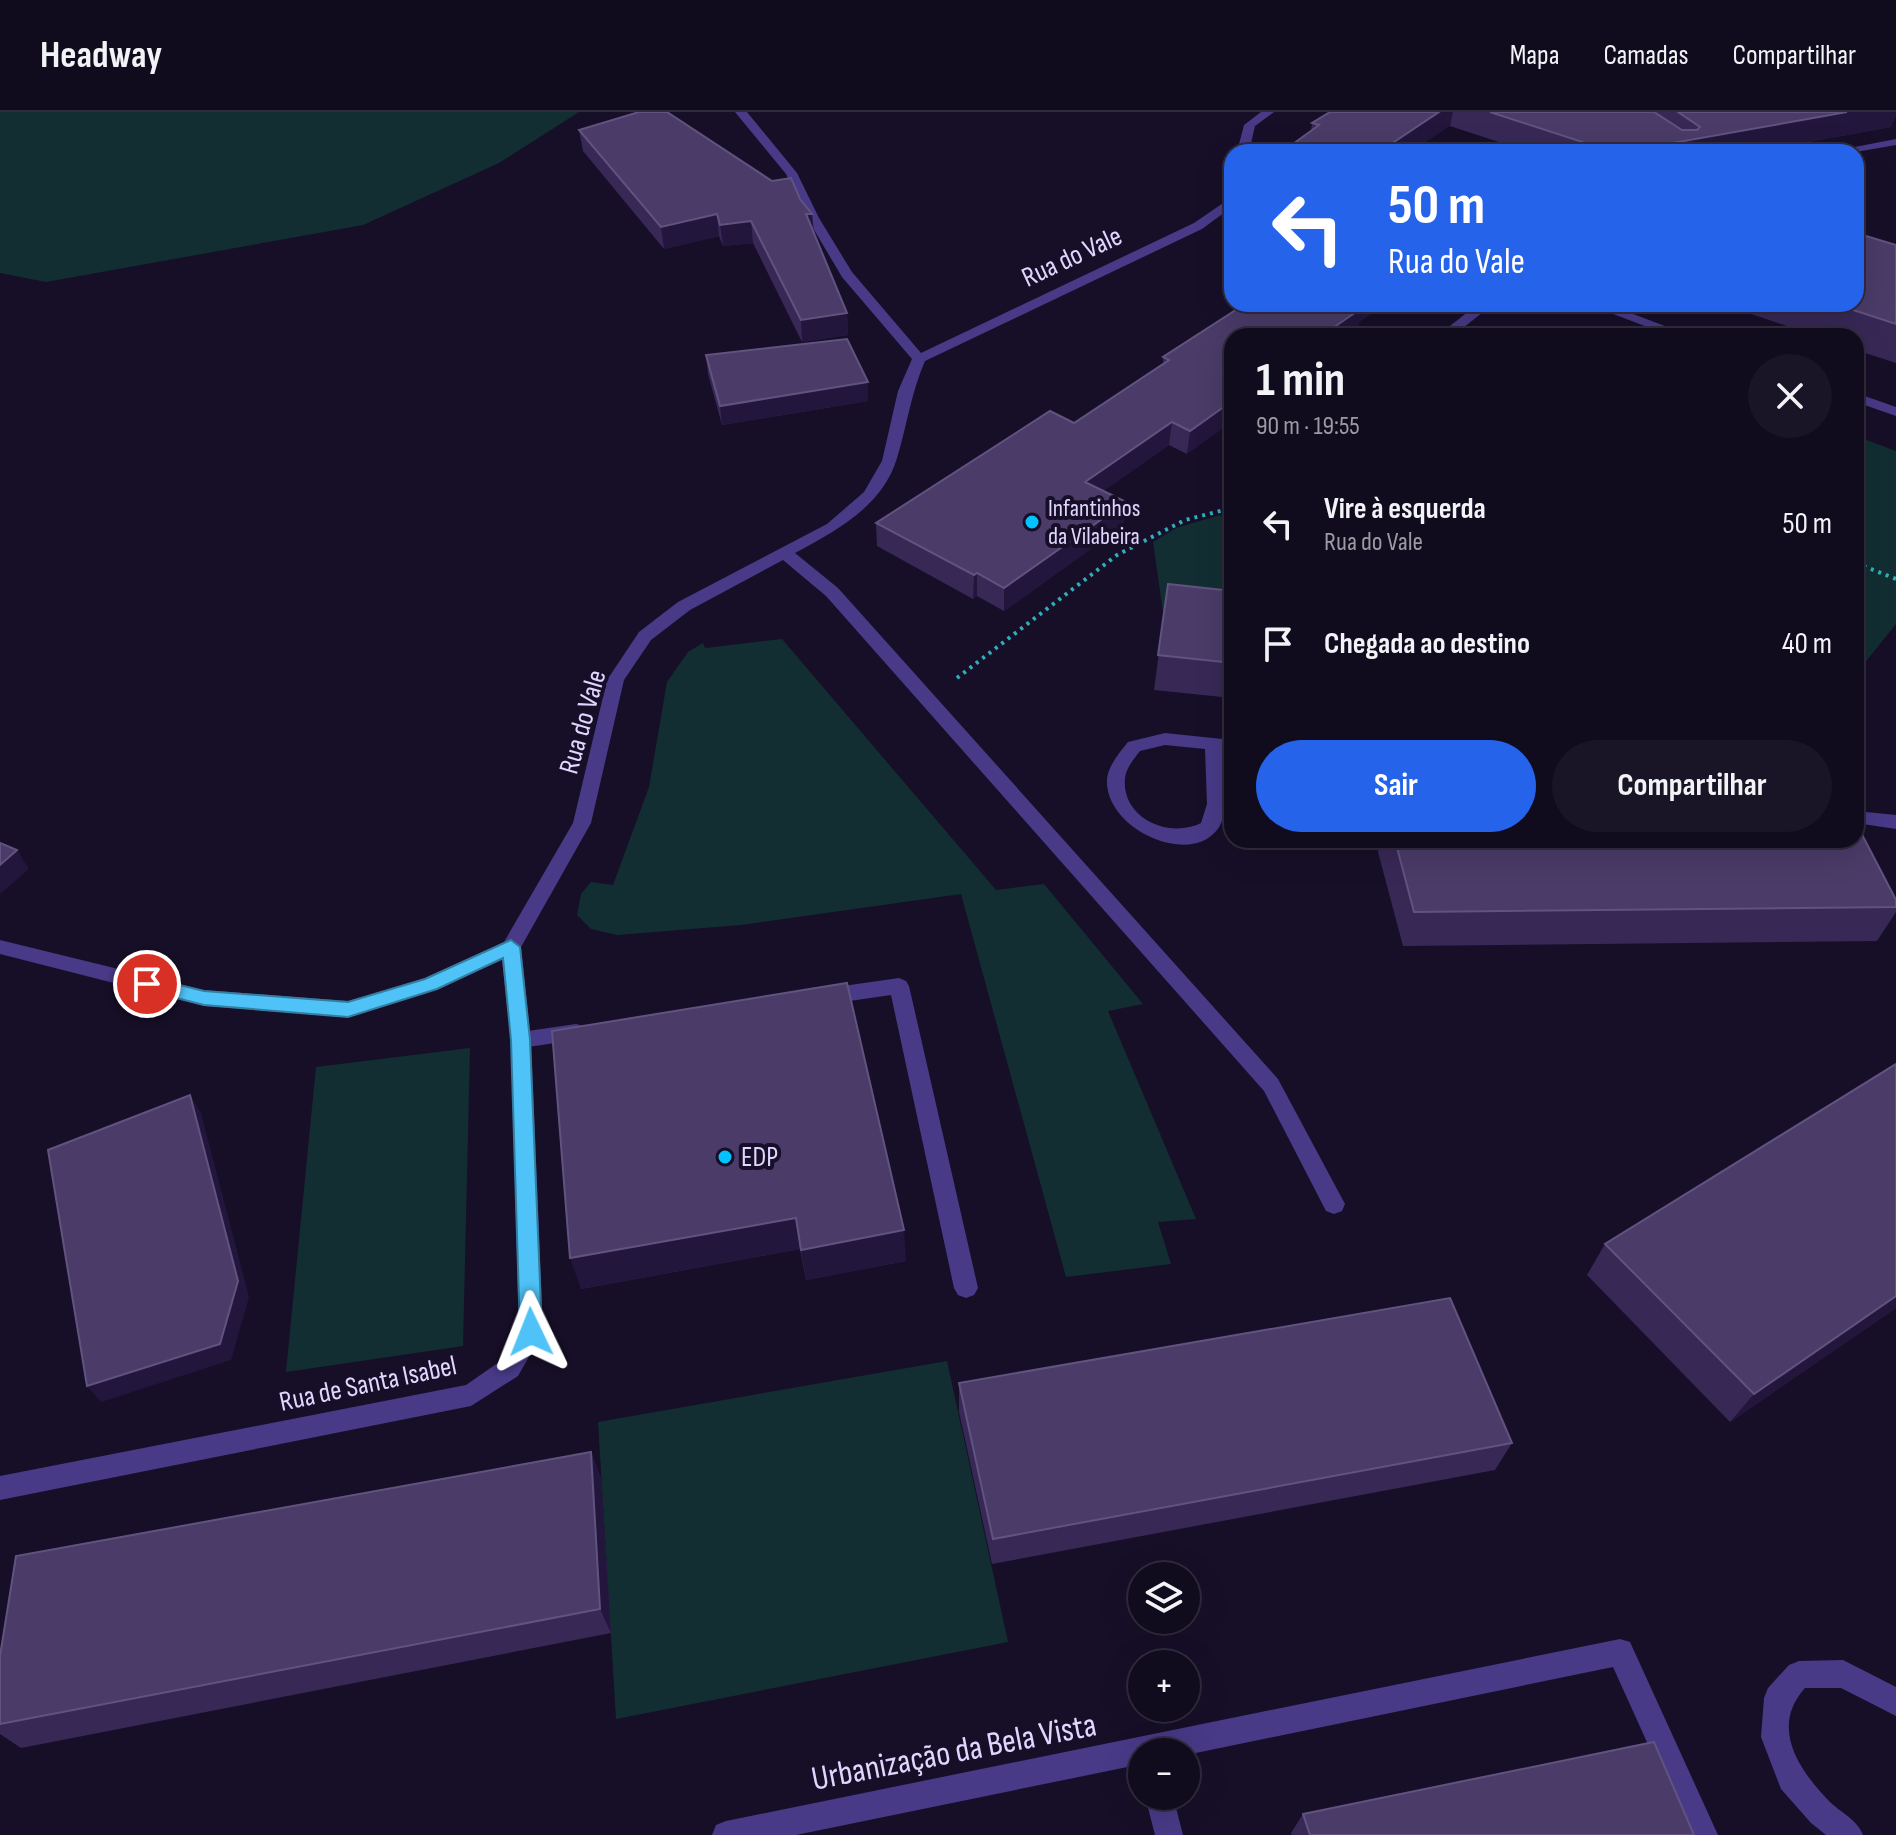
<!DOCTYPE html>
<html lang="pt">
<head>
<meta charset="utf-8">
<style>
  :root { --surface:#110b1e; --page:#1a1427; --text:#f1f3f6; --muted:#9c9ba4; --line:#302b3c; --accent:#2563eb }
  body { margin:0; font-family:"Sofia Sans Condensed",sans-serif; background:var(--page); color:var(--text); height:100vh; display:flex; flex-direction:column; font-size:30px; white-space:nowrap }
  * { box-sizing:border-box; margin:0 }
  p { font-size:26px; color:var(--muted) }
  .icon { flex:none; width:44px; height:44px; fill:none; stroke:currentColor; stroke-width:2; stroke-linecap:round; stroke-linejoin:round }
  .map { position:relative; flex:1; overflow:hidden }
  .side { position:absolute; left:1224px; top:216px; width:640px; height:520px; display:flex; flex-direction:column; background:var(--surface); border-radius:24px; box-shadow:0 8px 32px #0002,0 0 0 2px var(--line) }
  .side>* { flex:none }
  .hud { position:absolute; left:1224px; top:32px; width:640px; height:168px; border-radius:24px; box-shadow:0 8px 32px #0002,0 0 0 2px var(--line); background:#2563eb; color:#fff; overflow:hidden }
  .buttons { position:absolute; left:1128px; top:1450px; display:grid; gap:16px }
  .buttons a { display:grid; place-items:center; width:72px; height:72px; border-radius:50%; background:var(--surface); box-shadow:0 8px 32px #0002,0 0 0 2px var(--line); font-size:40px }
  .pin { position:absolute; display:grid; place-items:center; width:68px; height:68px; color:#fff; margin:-34px; border:4px solid #fff; border-radius:50%; box-shadow:0 2px 8px #0007 }
  .me { position:absolute; width:88px; margin:-44px; rotate:358deg; stroke-linejoin:round; filter:drop-shadow(0 0 6px #0008) }
  .turn { display:flex; align-items:center; gap:28px; height:168px; padding:0 32px; font-size:36px }
  .turn .icon { width:104px; height:104px; stroke-width:2.5 }
  .turn b { display:block; font-size:56px; line-height:68px }
  .round { display:grid; place-items:center; flex:none; width:84px; height:84px; border-radius:42px; background:var(--page) }
  .headline { display:flex; align-items:center; justify-content:space-between; height:136px; padding:0 32px }
  h1 { font-size:48px; font-weight:700; line-height:60px }
  .primary-button { display:flex; gap:16px; margin-top:auto; padding:16px 32px }
  .primary-button a { flex:1; height:92px; border-radius:48px; background:var(--accent); color:#fff; font-size:32px; font-weight:700; line-height:92px; text-align:center }
  .primary-button a+a { background:var(--page); color:var(--text) }
  ul { padding:0; list-style:none }
  li { display:flex; align-items:center; gap:24px; height:120px; padding:0 32px }
  li div { flex:1 }
  li b { display:block; font-size:30px }
  li em { font-style:normal }
  header { display:flex; align-items:center; gap:48px; box-sizing:border-box; height:112px; padding:0 40px; background:var(--surface); border-bottom:2px solid var(--line) }
  header strong { font-size:38px }
  nav { display:flex; gap:44px; margin-inline-start:auto; font-size:28px }
  .map>svg:first-child { display:block }
</style>
</head>
<body>
<header>
<strong>Headway</strong>
<nav><a>Mapa</a><a>Camadas</a><a>Compartilhar</a></nav>
</header>
<div class="map">
<svg width="1896" height="1723" viewBox="0 0 1896 1723">
  <rect width="100%" height="100%" fill="#170f28"/>
  <g fill="#122e32">
    <path d="M0,0H579L499,51L363,113L46,170L0,161Z"/>
    <path d="M1856,324L1896,339V512L1863,553L1856,550Z"/>
    <path d="M1220,403L1232,413V515L1164,507L1153,430L1176,416Z"/>
    <path d="M782,527L996,778L1044,772L1143,892L1108,899L1196,1107L1158,1110L1171,1152L1066,1165L961,782L741,813L617,823L591,817L577,803L581,782L591,770L613,773L649,675L667,570L688,540L703,531L705,536Z"/>
    <path d="M470,936L463,1234L286,1260L316,955Z"/>
    <path d="M947,1249L1008,1530L616,1607L598,1310Z"/>
  </g>
  <g fill="none" stroke-linecap="round" stroke-linejoin="round">
    <g stroke="#2eafbb" stroke-width="4" stroke-dasharray="3 5" stroke-linecap="butt">
      <path d="M1856,451L1896,467"/>
      <path d="M957,566L1117,443L1185,408L1232,396"/>
    </g>
    <g fill="#483a87" fill-rule="evenodd">
      <path d="M899,866L906,869L909,874L978,1176L974,1183L966,1186L958,1183L954,1176L891,883L822,893L815,891L812,885L815,879L822,877Z"/>
      <path d="M576,912L583,914L586,920L583,926L576,928L521,936L514,934L511,928L514,922L521,920Z"/>
    </g>
    <g fill="#483a87" fill-rule="evenodd">
      <path d="M735,0H747L797,61L819,106L852,160L921,241L1194,111L1232,85V95L1202,117L925,249C911,281 907,313 897,346C883,394 836,419 795,441L838,476L1278,967L1345,1092L1342,1099L1334,1102L1326,1099L1264,979L826,484L783,448L690,498L651,528L624,568L591,711L521,835L531,928L543,1220L518,1264L471,1294L0,1388V1364L466,1273L502,1248L519,1218L511,928L502,848L438,877L348,905L204,894L0,842V828L204,878L348,889L425,866L504,830L573,711L607,568L639,520L678,490L827,412L864,380L882,349L898,279L912,247L842,165L807,106L786,62Z"/>
      <path d="M1261,0H1274L1255,14L1249,40H1237L1244,13Z"/>
      <path d="M1896,27V33L1856,40H1829Z"/>
      <path d="M1478,192H1493L1453,224H1437Z"/>
      <path d="M1587,192H1607L1691,224H1671Z"/>
      <path d="M1856,281L1896,295V304L1856,290Z"/>
      <path d="M1165,621L1232,628V640L1223,639C1224,662 1232,698 1217,718C1188,755 1104,716 1107,667C1108,654 1120,640 1128,630ZM1165,633L1205,637L1207,692L1201,711C1169,727 1121,706 1125,666C1126,656 1134,647 1140,639Z"/>
      <path d="M1856,699L1896,703V717L1856,711Z"/>
      <path d="M1620,1527L1630,1530L1718,1723H1689L1613,1555L1186,1643V1640H1142V1652L796,1723H712L716,1713L726,1709Z"/>
      <path d="M1843,1548L1896,1575V1604L1841,1576H1805C1770,1615 1798,1657 1829,1689C1841,1701 1857,1707 1863,1723H1826L1811,1711L1781,1677L1761,1625L1764,1586L1768,1576L1789,1553L1799,1549Z"/>
      <path d="M1145,1684H1173L1183,1723H1155Z"/>
    </g>
  </g>
  <g fill="#382856">
    <path d="M1330,0H1896V3L1891,15L1753,40H1529L1450,14L1311,19L1312,11Z"/>
    <path d="M579,18L800,87L812,102L814,121L847,201L848,223L802,230L753,131L723,134L719,124L664,137L583,39Z"/>
    <path d="M1896,133V251L1856,238V224H1816L1722,192H1856Z"/>
    <path d="M1245,192H1385L1359,210L1357,218L1349,224H1232L1187,342L1169,333L1103,379L1124,413L1004,499L977,484L973,487L877,434L876,411L1074,311L1163,252V245Z"/>
    <path d="M706,243L868,270V289L722,313L708,262Z"/>
    <path d="M1168,472L1232,479V586L1154,578Z"/>
    <path d="M1382,728H1856L1896,788V800L1877,829L1403,834L1378,740Z"/>
    <path d="M552,919L906,1149L806,1168L800,1137L581,1177Z"/>
    <path d="M1896,952V1196L1730,1310L1587,1163L1605,1132Z"/>
    <path d="M959,1271L1512,1331L1495,1358L992,1452L959,1300Z"/>
    <path d="M591,1340L601,1367L611,1521L21,1636L0,1622V1544Z"/>
    <path d="M1303,1702L1694,1723H1292L1291,1721Z"/>
  </g>
  <g fill="#23163c">
    <path d="M1439,0H1453L1450,14L1411,40H1379Z"/>
    <path d="M1847,0H1896V3L1891,15L1753,40H1622Z"/>
    <path d="M717,102L719,124L664,137L661,115Z"/>
    <path d="M806,102H812L814,123Z"/>
    <path d="M751,109L753,131L723,134L720,113Z"/>
    <path d="M1357,192H1385L1359,210L1357,218L1349,224H1321Z"/>
    <path d="M847,201L848,223L802,230L801,208Z"/>
    <path d="M868,270V289L722,313L720,294Z"/>
    <path d="M1232,289V310L1187,342L1190,319Z"/>
    <path d="M1172,310L1169,333L1083,393L1085,370Z"/>
    <path d="M1126,390L1124,413L1004,499V476Z"/>
    <path d="M977,461V484L973,487L974,463Z"/>
    <path d="M17,738L29,757L0,782V753Z"/>
    <path d="M190,983L201,1001L249,1185L231,1248L101,1290L87,1274Z"/>
    <path d="M796,1106L800,1137L581,1177L570,1146Z"/>
    <path d="M904,1118L906,1149L806,1168L801,1138Z"/>
    <path d="M1896,1184V1196L1730,1310L1754,1282Z"/>
    <path d="M591,1340L601,1367L611,1521L600,1497Z"/>
  </g>
  <g fill="#4a3b68" stroke="#615380" stroke-width="2">
    <path d="M639,0H667L772,69L791,66L800,87L812,102H806L847,201L801,208L751,109L720,113L717,102L661,115L579,18Z"/>
    <path d="M1330,0H1439L1379,40H1282L1319,13L1312,11Z"/>
    <path d="M1490,0H1654L1682,18H1697L1700,15L1678,0H1847L1622,40H1613Z"/>
    <path d="M1856,121L1896,133V212L1835,192H1856Z"/>
    <path d="M1245,192H1357L1355,193L1362,196L1321,224H1232V289L1190,319L1172,310L1085,370L1126,390L1004,476L977,461L974,463L876,411L1050,299L1074,311L1169,248L1163,245Z"/>
    <path d="M847,227L868,270L720,294L706,243Z"/>
    <path d="M1168,472L1232,479V551L1158,543Z"/>
    <path d="M1856,711L1896,788V795L1414,800L1395,728H1856Z"/>
    <path d="M0,731L17,738L0,753Z"/>
    <path d="M847,871L904,1118L801,1138L796,1106L570,1146L552,919Z"/>
    <path d="M1896,952V1184L1754,1282L1605,1132Z"/>
    <path d="M190,983L238,1169L220,1232L87,1274L48,1038Z"/>
    <path d="M1450,1186L1512,1331L993,1427L959,1271Z"/>
    <path d="M591,1340L600,1497L0,1612V1544L16,1444Z"/>
    <path d="M1654,1630L1694,1723H1310L1303,1702Z"/>
  </g>
  <path fill="#4fc3f7" stroke="#337fa1" stroke-width="2" d="M511,828L520,835L530,928L542,1220L539,1227L531,1230L523,1227L520,1220L511,928L503,846L437,877L348,905L204,893L141,877L138,872L147,865L204,879L348,890L425,867Z"/>
  <g fill="#02c2ff" stroke="#170f28" stroke-width="3">
    <circle cx="1032" cy="410" r="8"/>
    <circle cx="725" cy="1045" r="8"/>
  </g>
  <g text-anchor="middle" dominant-baseline="central" stroke-width="8" stroke-linejoin="round" paint-order="stroke">
    <g font-size="24" fill="#e0d6ff" stroke="#170f28" text-anchor="start">
      <text x="1048" y="396">Infantinhos<tspan x="1048" dy="28">da Vilabeira</tspan></text>
    </g>
    <g font-size="28" fill="#e0d6ff" stroke="#170f28">
      <text transform="translate(1072 145) rotate(-25)">Rua do Vale</text>
      <text transform="translate(583 610) rotate(-74)">Rua do Vale</text>
      <text transform="translate(368 1272) rotate(-12)">Rua de Santa Isabel</text>
    </g>
    <g font-size="28" fill="#e0d6ff" stroke="#170f28" text-anchor="start">
      <text x="741" y="1045">EDP</text>
    </g>
    <g font-size="34" fill="#e0d6ff" stroke="#170f28">
      <text transform="translate(954 1640) rotate(-11)">Urbanização da Bela Vista</text>
    </g>
  </g>
</svg>
<div class="buttons">
<a><svg class="icon" aria-label="layers" viewBox="0 0 24 24"><path d="M12 4l9 5-9 5-9-5zM3 14l9 5 9-5"/></svg></a>
<a>+</a>
<a>−</a>
</div>
<div class="pin" style="left:147px;top:872px;background:#d93025"><svg class="icon" aria-label="arrive" viewBox="0 0 24 24"><path d="M6 21V4h12l-3 4 3 4H6"/></svg></div>
<svg class="me" style="left:531px;top:1220px" viewBox="-20 -20 40 40"><path d="M0-17L14 15 0 8-14 15z" fill="#4fc3f7" stroke="#fff" stroke-width="4"/></svg>
<div class="hud">
<div class="turn"><svg class="icon" aria-label="left" viewBox="0 0 24 24"><path d="M17 20v-9H6M10 6l-5 5 5 5"/></svg><div><b>50 m</b>Rua do Vale</div></div>
</div>
<section class="side">
<div class="headline"><div><h1>1 min</h1><p>90 m · 19:55</p></div><a class="round"><svg class="icon" aria-label="close" viewBox="0 0 24 24"><path d="M6 6l12 12M18 6L6 18"/></svg></a></div>
<ul>
<li><svg class="icon" aria-label="left" viewBox="0 0 24 24"><path d="M17 20v-9H6M10 6l-5 5 5 5"/></svg><div><b>Vire à esquerda</b><p>Rua do Vale</p></div><em>50 m</em></li>
<li><svg class="icon" aria-label="arrive" viewBox="0 0 24 24"><path d="M6 21V4h12l-3 4 3 4H6"/></svg><div><b>Chegada ao destino</b></div><em>40 m</em></li>
</ul>
<div class="primary-button"><a>Sair</a><a>Compartilhar</a></div>
</section>
</div>
</body>
</html>
